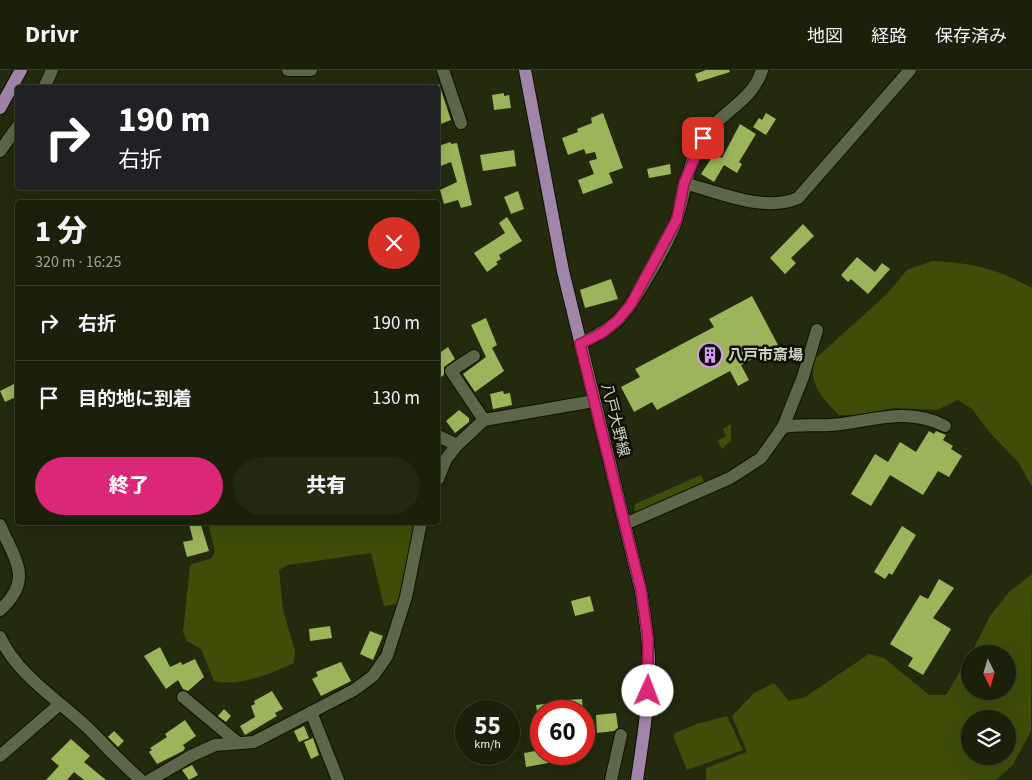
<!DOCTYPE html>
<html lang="ja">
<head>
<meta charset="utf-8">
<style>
  :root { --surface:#1a200a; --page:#232813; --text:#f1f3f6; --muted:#9fa39c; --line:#383e2b; --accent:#db2777 }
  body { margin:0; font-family:"Source Sans 3","Noto Sans JP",sans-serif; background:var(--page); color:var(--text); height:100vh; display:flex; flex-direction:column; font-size:19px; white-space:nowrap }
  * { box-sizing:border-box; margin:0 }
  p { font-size:16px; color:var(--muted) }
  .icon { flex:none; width:28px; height:28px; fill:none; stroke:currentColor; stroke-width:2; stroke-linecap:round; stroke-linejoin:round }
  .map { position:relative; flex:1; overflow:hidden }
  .panel { position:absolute; left:15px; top:130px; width:425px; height:325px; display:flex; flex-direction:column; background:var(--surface); border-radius:5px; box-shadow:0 5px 20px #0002,0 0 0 1px var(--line) }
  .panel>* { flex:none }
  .banner { position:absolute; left:15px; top:15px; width:425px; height:105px; border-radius:5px; box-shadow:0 5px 20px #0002,0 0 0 1px var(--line); background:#202124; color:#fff; overflow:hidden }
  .needle { width:32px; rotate:175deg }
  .controls { position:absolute; left:961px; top:575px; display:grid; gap:10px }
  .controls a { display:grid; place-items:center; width:55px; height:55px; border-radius:50%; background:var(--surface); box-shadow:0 5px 20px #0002,0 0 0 1px var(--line); font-size:25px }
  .speed { position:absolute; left:455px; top:630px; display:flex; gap:10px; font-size:25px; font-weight:700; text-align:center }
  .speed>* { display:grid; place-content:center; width:65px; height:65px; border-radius:50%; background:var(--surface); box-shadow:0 5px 20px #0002,0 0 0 1px var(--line); line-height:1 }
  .speed small { font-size:12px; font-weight:400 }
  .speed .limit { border:8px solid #d22; background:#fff; color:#111 }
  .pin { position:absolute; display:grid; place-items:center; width:42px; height:42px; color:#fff; margin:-21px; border-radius:10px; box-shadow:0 2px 8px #0006 }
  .me { position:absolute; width:55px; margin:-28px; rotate:2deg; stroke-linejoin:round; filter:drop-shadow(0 0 4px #0008) }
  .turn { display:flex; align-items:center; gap:18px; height:105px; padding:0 20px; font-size:22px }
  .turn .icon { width:65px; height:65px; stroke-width:2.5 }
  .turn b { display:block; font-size:35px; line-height:42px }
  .round { display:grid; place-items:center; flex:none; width:52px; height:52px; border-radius:26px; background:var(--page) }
  .headline { display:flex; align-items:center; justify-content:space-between; height:85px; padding:0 20px }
  h1 { font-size:30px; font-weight:800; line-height:38px }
  .action { display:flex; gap:10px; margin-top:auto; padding:10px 20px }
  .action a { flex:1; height:58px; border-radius:30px; background:var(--accent); color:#fff; font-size:20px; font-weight:800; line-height:58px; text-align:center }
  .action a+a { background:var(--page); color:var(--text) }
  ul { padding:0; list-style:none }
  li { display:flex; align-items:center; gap:15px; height:75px; padding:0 20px; border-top:1px solid var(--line) }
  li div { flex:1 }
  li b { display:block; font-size:19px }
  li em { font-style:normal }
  header { display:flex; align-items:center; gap:30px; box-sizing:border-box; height:70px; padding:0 25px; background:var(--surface); border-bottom:1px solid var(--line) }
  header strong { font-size:24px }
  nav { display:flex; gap:28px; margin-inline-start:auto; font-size:18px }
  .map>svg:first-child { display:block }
</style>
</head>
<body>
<header>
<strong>Drivr</strong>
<nav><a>地図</a><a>経路</a><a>保存済み</a></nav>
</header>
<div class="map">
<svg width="1032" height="710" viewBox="0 0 1032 710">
  <rect width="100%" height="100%" fill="#232a0e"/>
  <g fill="#3f4d09" fill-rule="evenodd">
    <path d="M932,191C972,193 996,198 1032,218V417L1019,393L991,364L972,339L958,330L937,340L893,338L861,345H839C823,329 805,310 816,288L887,224L907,200Z"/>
    <path d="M731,354V371L722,379L717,371L726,366L723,359Z"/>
    <path d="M701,405L704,412L638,441L634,440L635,434Z"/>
    <path d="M208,453H415L397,534L384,536L371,483L288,495L279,500L283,540L295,581L294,593C269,604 241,617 214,611L201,579L187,571L183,562L190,495L212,488L215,481Z"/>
    <path d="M1032,504L1031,661L1013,695L996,710H706V698L747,682L732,646L754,623L774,613L789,631L805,627L869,584L884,588L929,625H946L970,585V621H1008V584H971L990,546L1009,522ZM970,649H1008V686H970Z"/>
    <path d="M727,646L743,680L687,700L674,668L675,663L697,654Z"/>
  </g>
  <g fill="#9db55a">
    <path d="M706,0H729L730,2L698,12L695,4Z"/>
    <path d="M439,14L451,50L438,55V15Z"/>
    <path d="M504,23V26L509,25L511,38L494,40L492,25Z"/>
    <path d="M603,43L623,98L609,103L613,113L583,124L578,110L594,104L589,91L597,89L595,82L586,84L584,79L568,85L562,68L578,62L577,59L592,53L591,48Z"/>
    <path d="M766,43L776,49L766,65L753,57L759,48L762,50Z"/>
    <path d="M740,54L756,64L739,92L742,94L737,103L724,95L714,112L701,104L714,84L722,88Z"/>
    <path d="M451,72V74L457,73L472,135L461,138L458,130L444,134L440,120L457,112L451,92L438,97V76Z"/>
    <path d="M514,80L516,96L483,101L480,85Z"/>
    <path d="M670,94L671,104L649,108L647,99Z"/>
    <path d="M518,121L524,139L511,144L504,127Z"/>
    <path d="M507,147L522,171L499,185L501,189L496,192L498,194L487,202L474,183L505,163L499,153Z"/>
    <path d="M803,154L814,166L791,188L796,193L785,204L770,188Z"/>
    <path d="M857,187L875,202L882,193L890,199L868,224L851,209L848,212L841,205Z"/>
    <path d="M611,209L618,229L585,238L580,220Z"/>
    <path d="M752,226L778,275L741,295L749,310L738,316L730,301L657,340L652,332L634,342L621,317L640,307L635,299L714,257L709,249Z"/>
    <path d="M486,248L497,275L492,278L504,301L475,322L463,304L486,287L471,255Z"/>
    <path d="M448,277L455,289L444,297V305L438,309V284Z"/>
    <path d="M18,312V326L5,332L0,321Z"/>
    <path d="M503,321L504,324L510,323L512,335L493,339L490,324Z"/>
    <path d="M459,340L469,348V352L455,363L446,351Z"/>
    <path d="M929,361L934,364L936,361L946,365L943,370L953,376L951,379L962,386L949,407L938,401L923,425L890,405L871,436L851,424L875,384L888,392L900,372L916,382Z"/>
    <path d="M200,452L209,481L187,487L183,472L193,470L189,454Z"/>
    <path d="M902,456L916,465L892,505L889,503L885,509L874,502Z"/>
    <path d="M939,509L954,518L933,548L951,559L923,605L908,596L913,588L890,574L920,525L928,529Z"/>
    <path d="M590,526L594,541L575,546L571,531Z"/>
    <path d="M330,556L332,568L310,571L309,559Z"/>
    <path d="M370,561L383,566L373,590L360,584Z"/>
    <path d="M160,577L170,597L181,592L182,595L195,589L204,607L188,621L183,619L178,610L166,619L144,586Z"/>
    <path d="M341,592L351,611L321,626L312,609L318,606L316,602Z"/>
    <path d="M272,621L283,639L275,643L277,646L245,665L240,656L255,647L251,636L255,634L254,631Z"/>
    <path d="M582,629L583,641H537L536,635L553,633V631Z"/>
    <path d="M224,639L231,646L226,652L218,646Z"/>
    <path d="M616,643L618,658L614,661L597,663L596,645Z"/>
    <path d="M185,650L196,666L183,675L185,678L183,681L157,694L149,682L152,680L150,678L167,667L165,664Z"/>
    <path d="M304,656L309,668L299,672L294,661Z"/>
    <path d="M114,661L124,671L118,677L108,667Z"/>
    <path d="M313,668L319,685L311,689L304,672Z"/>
    <path d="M71,669L90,686L84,692L106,710H84L74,702L67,710H46L59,696L51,689Z"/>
    <path d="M541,680V684H570V689L526,697L524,683Z"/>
    <path d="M192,695L198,705L189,710L182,700Z"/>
  </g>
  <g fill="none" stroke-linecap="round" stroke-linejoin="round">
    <defs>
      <g id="minor">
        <path d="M288,0H311"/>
        <path d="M443,0L461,53"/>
        <path d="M44,18L52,0"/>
        <path d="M0,81L18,56"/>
        <path d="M684,113C719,122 764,143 798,128L910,0"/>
        <path d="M580,274C593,267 608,260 618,250C634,234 671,169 677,148C686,121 687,93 703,68C719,43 753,31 762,0"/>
        <path d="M474,286L451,301L484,350"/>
        <path d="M783,357C798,354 814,356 830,355C871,352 905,336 945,356"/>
        <path d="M438,366L457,375"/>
        <path d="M438,409L446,389L457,375L484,350L594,331"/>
        <path d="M625,454L730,408L761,388L783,357L803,307L817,260"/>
        <path d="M0,455C15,491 34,509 0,540"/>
        <path d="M0,567C18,606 59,630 89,659C106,676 122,694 141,710"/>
        <path d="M183,627L237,672"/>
        <path d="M311,642L338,710"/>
        <path d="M0,686L60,634"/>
        <path d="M150,710L191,686L215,675L254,672L354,620L373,606L387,586L406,527L421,452"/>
        <path d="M611,710L621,665"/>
      </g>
      <g id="major">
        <path d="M525,0L563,201L641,521C645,549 650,577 649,606C648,641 642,675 637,710"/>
        <path d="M0,38L21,0"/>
      </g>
    </defs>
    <use href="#minor" stroke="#0d1300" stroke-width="14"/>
    <use href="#major" stroke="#0d1300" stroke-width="14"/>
    <use href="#minor" stroke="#5d6648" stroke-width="12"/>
    <use href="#major" stroke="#a185a9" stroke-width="12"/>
  </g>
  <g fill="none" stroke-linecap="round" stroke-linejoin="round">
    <defs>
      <path id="route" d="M648,621V569L641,520L580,274L602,263L618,250L631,234L677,149L684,113L703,68"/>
    </defs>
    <use href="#route" stroke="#8e194d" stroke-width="12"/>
    <use href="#route" stroke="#db2777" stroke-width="9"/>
  </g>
  <defs>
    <symbol id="building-ring" viewBox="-11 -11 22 22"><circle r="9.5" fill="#0e1106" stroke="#d99af7" stroke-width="1.5"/><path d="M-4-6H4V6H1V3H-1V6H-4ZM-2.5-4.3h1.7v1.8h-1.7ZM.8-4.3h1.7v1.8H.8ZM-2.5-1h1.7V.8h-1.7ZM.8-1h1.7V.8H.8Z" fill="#d99af7"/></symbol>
  </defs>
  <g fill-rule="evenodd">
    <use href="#building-ring" x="696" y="271" width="28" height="28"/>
  </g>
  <g text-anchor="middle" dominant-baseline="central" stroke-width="5" stroke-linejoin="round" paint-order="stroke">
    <g font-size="15" font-weight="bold" fill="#d0d5c4" stroke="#0e1106" text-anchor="start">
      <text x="728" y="285">八戸市斎場</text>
    </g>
    <g font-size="15" fill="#d0d5c4" stroke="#0e1106">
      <text transform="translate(615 350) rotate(76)">八戸大野線</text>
    </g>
  </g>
</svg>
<div class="controls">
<a><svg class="needle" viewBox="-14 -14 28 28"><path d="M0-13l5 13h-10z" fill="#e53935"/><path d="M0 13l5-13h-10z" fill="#9fa39c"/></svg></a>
<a><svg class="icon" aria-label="layers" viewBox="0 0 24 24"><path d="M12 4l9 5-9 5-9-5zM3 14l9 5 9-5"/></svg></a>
</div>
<div class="speed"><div>55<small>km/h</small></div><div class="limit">60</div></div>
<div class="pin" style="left:703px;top:68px;background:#d93025"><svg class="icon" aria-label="arrive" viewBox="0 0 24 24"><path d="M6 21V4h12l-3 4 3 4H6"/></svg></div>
<svg class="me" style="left:648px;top:621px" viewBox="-20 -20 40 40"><circle r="19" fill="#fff"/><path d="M0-13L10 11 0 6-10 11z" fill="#db2777"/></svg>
<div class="banner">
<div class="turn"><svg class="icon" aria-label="right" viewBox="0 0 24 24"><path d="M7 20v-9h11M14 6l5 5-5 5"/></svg><div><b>190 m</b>右折</div></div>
</div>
<section class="panel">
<div class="headline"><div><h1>1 分</h1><p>320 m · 16:25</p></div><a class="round" style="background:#d93025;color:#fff"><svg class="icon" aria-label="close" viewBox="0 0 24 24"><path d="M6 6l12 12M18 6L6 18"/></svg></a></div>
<ul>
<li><svg class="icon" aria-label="right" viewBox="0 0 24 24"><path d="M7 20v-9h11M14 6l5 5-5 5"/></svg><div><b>右折</b></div><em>190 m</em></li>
<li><svg class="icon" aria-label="arrive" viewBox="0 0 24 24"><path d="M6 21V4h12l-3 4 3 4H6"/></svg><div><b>目的地に到着</b></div><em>130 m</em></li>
</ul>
<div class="action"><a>終了</a><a>共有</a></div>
</section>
</div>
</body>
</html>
